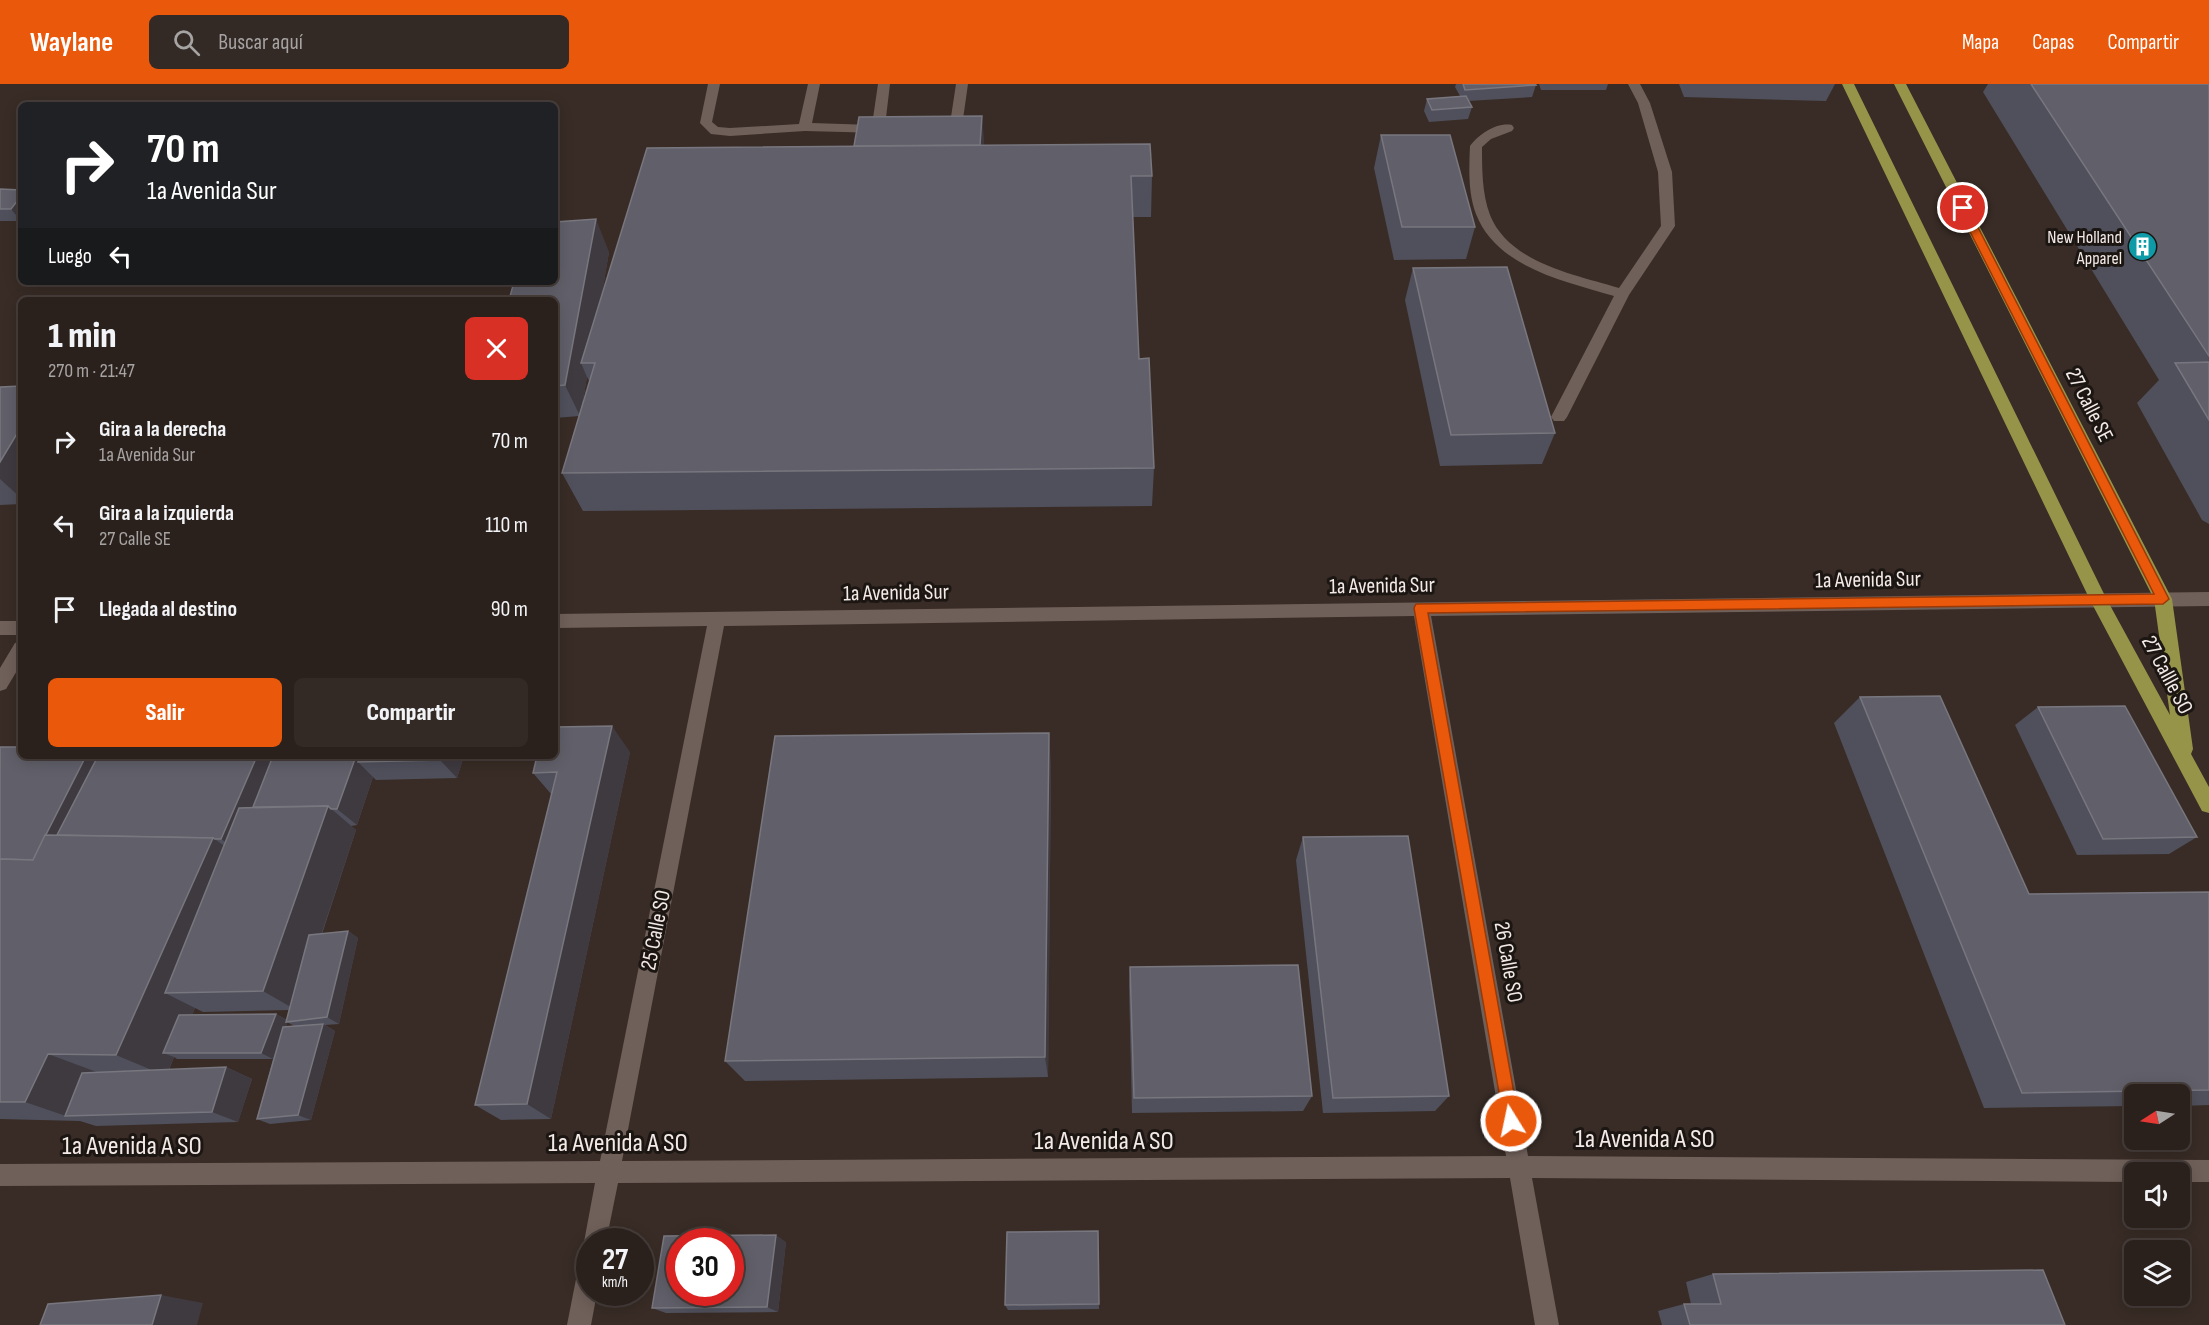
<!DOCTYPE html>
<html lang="es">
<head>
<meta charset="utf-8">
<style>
  :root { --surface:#2b211c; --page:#332925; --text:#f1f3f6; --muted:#a6a3a3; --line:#473e3b; --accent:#ea580c }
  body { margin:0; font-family:"Sofia Sans Condensed",sans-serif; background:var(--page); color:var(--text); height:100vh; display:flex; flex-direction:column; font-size:22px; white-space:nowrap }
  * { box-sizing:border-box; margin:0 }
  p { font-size:20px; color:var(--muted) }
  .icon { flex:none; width:33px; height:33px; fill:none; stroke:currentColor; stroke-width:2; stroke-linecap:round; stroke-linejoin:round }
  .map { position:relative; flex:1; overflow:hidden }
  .details { position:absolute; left:18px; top:213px; width:540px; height:462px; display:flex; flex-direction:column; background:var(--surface); border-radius:9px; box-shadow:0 3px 15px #0003,0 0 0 2px var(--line) }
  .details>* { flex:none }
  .hud { position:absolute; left:18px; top:18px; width:540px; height:183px; border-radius:9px; box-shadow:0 3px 15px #0003,0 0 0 2px var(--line); background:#202124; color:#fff; overflow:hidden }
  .needle { width:39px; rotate:258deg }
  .fabs { position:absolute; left:2124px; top:1000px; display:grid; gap:12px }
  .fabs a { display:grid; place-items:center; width:66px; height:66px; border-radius:9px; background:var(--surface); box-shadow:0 3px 15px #0003,0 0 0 2px var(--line); font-size:30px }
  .speed { position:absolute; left:576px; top:1144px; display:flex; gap:12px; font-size:30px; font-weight:700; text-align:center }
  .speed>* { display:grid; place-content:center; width:78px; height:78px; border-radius:50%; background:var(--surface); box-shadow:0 3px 15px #0003,0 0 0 2px var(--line); line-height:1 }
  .speed small { font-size:15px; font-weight:400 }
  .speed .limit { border:9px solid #d22; background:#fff; color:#111 }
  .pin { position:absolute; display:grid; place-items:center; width:51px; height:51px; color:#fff; margin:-26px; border:3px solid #fff; border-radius:50%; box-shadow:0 2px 6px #0007 }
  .me { position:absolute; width:66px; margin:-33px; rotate:350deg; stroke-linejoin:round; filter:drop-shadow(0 0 4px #0008) }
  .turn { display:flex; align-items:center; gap:21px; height:126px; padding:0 30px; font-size:27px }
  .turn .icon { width:78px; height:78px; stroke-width:2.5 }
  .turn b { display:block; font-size:42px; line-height:51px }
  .then { display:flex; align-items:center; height:57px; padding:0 30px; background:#0003; gap:12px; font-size:22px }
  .round { display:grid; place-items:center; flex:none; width:63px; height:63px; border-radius:9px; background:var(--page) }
  .head { display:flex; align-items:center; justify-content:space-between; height:102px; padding:0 30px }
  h1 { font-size:36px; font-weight:800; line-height:45px }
  .cta { display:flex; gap:12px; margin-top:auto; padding:12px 30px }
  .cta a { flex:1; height:69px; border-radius:9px; background:var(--accent); color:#fff; font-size:24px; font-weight:800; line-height:69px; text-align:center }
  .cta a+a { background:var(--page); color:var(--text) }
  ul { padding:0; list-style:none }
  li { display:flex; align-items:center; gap:18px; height:84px; padding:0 30px }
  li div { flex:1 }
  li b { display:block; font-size:22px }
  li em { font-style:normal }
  header { display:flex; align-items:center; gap:36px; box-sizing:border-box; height:84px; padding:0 30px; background:var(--accent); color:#fff }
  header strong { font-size:28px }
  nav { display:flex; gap:33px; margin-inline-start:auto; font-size:21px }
  .search { width:420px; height:54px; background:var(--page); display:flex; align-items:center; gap:15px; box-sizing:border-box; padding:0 21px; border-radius:9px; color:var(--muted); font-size:22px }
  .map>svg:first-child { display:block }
</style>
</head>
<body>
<header>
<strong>Waylane</strong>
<div class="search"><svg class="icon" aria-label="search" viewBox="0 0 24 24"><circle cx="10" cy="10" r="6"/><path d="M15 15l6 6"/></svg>Buscar aquí</div>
<nav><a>Mapa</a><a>Capas</a><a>Compartir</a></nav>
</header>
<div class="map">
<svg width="2209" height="1241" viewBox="0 0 2209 1241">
  <rect width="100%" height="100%" fill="#392c26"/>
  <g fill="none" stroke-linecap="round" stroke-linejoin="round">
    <g fill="#70605a" fill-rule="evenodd">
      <path d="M708,0H720L712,38L718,43L730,44L799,40L808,0H820L812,39L872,41L878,0H890L885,42L888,45L882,49L805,47L730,52L711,50L700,39Z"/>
      <path d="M956,0H968L963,35L943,46H935L933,43L951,33Z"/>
      <path d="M1628,0H1640L1650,19L1672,88L1675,142L1629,211L1567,333L1564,337H1554L1551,333L1614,212C1565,197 1497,184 1476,130C1468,109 1469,85 1470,62C1479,50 1497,38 1512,41L1514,44L1512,47L1491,55L1482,63C1482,86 1482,110 1490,131C1509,179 1576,191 1619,204L1661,142L1658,88L1638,19Z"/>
      <path d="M2209,508V522L1431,532L1528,1072L2209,1076V1098H2180V1089H2134V1098L1532,1094L1559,1241H1535L1510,1094L618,1099L606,1158H590V1167L584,1158L595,1099L0,1102V1080L600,1077L707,542L555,544V530ZM1414,532L1506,1072L622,1077L724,542Z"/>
      <rect x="0" y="537" width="21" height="14"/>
      <path d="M21,557V580L6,605L0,607V584L15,559Z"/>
      <path d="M590,1174V1209H597L591,1241H567L578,1185L582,1177Z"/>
    </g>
    <path fill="#969449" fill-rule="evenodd" d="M1842,0H1854L2106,514L2170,631L2154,515L1894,0H1906L2172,515L2193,665L2191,670L2209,703V729L2202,727L2090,516Z"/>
  </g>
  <g fill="#4f505b" fill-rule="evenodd">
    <path d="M1456,0H1535L1536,1L1532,13L1468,17L1472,23L1468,35L1429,38L1424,27L1427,15L1460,12L1455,3Z"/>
    <path d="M1539,0H1608L1606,6H1541Z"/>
    <path d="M1679,0H1835L1826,17L1684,13Z"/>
    <path d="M1988,0H2209V440L2202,436L2137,319L2159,296L1983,8Z"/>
    <path d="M1381,51L1475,143L1466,175L1394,176L1374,84Z"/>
    <path d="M984,55L983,61L1152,92L1151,133H1133L1139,275L1154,384L1152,422L583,427L562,389L579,332L555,334V216L609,168L602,209ZM587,293L590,298L582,322Z"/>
    <path d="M0,105L21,106V137H0Z"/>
    <path d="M1413,184L1555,349L1542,380L1440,382L1405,216Z"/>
    <path d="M21,302V420L0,421V303Z"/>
    <path d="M1860,613L2029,810L2209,808V1021L2180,1022V1011H2134V1022L1984,1024L1834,639Z"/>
    <path d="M2038,623L2197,753L2169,770L2077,771L2015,641Z"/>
    <path d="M0,663L21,672H464L457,694L376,696L373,693L357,741L351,742L356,746L322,850L348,847L358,854L339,940L325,941L335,947L311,1036L270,1040L257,1035L273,975H177L174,973L169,986L226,983L252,995L238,1038L96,1042L80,1037L0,1035ZM195,924L203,928L289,926L287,936L276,930L192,931ZM287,938L294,942L286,943Z"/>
    <path d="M630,668L551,1035L501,1036L475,1021L552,711L533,689Z"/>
    <path d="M1051,681L1048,993L745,997L725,977Z"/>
    <path d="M1303,753L1449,1012L1435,1027L1323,1029L1296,776Z"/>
    <path d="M1130,883L1312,1012L1303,1027L1132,1029L1129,902Z"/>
    <path d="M1098,1147L1099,1225L1008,1226L1005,1221Z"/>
    <path d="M786,1158L778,1228L666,1229L652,1224Z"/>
    <path d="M1713,1190L2065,1241H1643H1662L1658,1227L1684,1220H1691L1686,1198Z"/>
  </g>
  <g fill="#3f3a40">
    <path d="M982,32L984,55L982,86L979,63Z"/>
    <path d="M21,112V137L11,125Z"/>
    <path d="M596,135L609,168L590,279H581L587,293L580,332L565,301Z"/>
    <path d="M21,343V414L0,395V378Z"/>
    <path d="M612,642L630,668L551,1035L527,1020Z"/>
    <path d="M1049,649L1051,681L1048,993L1045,973Z"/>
    <path d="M86,672H104L56,753L33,776Z"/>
    <path d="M257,672H298L253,778L221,755Z"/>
    <path d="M356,672H380L358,678L373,693L357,741L337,725Z"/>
    <path d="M442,672H464L457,694L440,676Z"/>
    <path d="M328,722L356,746L296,926L263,907Z"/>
    <path d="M213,754L255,783L165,909L195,924L176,969H163L174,973L166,992L116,971Z"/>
    <path d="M348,847L358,854L339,940L327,933Z"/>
    <path d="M276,930L288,937L273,975L261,969Z"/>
    <path d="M323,940L335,947L311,1036L298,1031Z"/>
    <path d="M48,970L102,990L66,1032L25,1018Z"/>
    <path d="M226,983L252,995L238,1038L212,1028Z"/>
    <path d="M776,1151L786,1158L778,1228L767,1223Z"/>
    <path d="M161,1211L203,1219L197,1241H152Z"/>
  </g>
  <g fill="#61606a" stroke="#78767e" stroke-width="1.5" fill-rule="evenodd">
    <path d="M1463,0H1535L1536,1L1465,6Z"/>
    <path d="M2031,0H2209V272Z"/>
    <path d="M1466,12L1472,23L1432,26L1427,15Z"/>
    <path d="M982,32L980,61L854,62L859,33Z"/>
    <path d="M1381,51H1450L1475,143H1402Z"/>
    <path d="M1150,60L1152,92H1131L1139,275L1149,274L1154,384L562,389L595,279H581L647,64Z"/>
    <path d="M0,105L21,106V112L11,125H0Z"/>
    <path d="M596,135L565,301L555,302V216H509L514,198H555V138Z"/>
    <path d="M1507,183L1555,349L1451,351L1413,184Z"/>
    <path d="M2209,278V336L2175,279Z"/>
    <path d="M21,302V343L0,378V303Z"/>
    <path d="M1940,612L2029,810L2209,808V1006L2022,1009L1860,613Z"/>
    <path d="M2125,622L2197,753L2103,755L2038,623Z"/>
    <path d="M612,642L527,1020L475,1021L557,688L533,689L537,672H555V643Z"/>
    <path d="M1049,649L1045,973L725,977L775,652Z"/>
    <path d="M0,663H21V672H86L33,776L0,775Z"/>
    <path d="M98,672H257L221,755H215L213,754L57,751Z"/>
    <path d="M273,672H356L337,725H331L328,722L253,723Z"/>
    <path d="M360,672H442L440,676L358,678Z"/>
    <path d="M328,722L263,907L165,909L239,724Z"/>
    <path d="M45,751L213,754L116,971L48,970L25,1018H0V775L33,776Z"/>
    <path d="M1408,752L1449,1012L1333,1014L1303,753Z"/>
    <path d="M348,847L327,933L286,938L309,851Z"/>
    <path d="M1298,881L1312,1012L1134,1014L1130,883Z"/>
    <path d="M276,930L261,969H163L179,931Z"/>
    <path d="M323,940L298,1031L257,1035L283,943Z"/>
    <path d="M226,983L212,1028L65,1032L82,989Z"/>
    <path d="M1098,1147L1099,1220L1005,1221L1007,1148Z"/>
    <path d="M776,1151L767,1223L652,1224L664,1152ZM680,1158H730V1209H680Z"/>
    <path d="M2043,1186L2065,1241H1690L1684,1220H1721L1713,1190Z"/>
    <path d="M161,1211L152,1241H40L48,1220Z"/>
  </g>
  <path fill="#ea580c" stroke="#983908" stroke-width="1.5" d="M1963,120L1968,124L2169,515L2163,520L1428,529L1519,1037L1517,1043L1511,1045L1505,1043L1414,524L1416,520L2154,510L1958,124Z"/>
  <defs>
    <symbol id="building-disc" viewBox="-11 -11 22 22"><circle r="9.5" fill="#0f9aa8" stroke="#1c1613"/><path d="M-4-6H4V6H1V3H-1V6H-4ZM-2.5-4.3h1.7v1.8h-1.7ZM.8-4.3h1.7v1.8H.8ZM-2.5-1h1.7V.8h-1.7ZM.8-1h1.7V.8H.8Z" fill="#fff"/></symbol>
  </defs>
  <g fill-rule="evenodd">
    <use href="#building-disc" x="2126" y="146" width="33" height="33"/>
  </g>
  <g text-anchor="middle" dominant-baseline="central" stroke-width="6" stroke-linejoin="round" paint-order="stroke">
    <g font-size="18" fill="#f3eae6" stroke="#1c1613" text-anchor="end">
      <text x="2122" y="153">New Holland<tspan x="2122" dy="21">Apparel</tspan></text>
    </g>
    <g font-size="22" fill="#f3eae6" stroke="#1c1613">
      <text transform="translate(2089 321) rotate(63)">27 Calle SE</text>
      <text transform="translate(1868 496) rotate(-1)">1a Avenida Sur</text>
      <text transform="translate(1382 502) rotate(-1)">1a Avenida Sur</text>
      <text transform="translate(896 509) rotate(-1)">1a Avenida Sur</text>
      <text transform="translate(2167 591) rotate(62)">27 Callle SO</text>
      <text transform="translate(656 846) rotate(-79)">25 Calle SO</text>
      <text transform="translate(1508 878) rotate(80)">26 Calle SO</text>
    </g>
    <g font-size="27" fill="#f3eae6" stroke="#1c1613">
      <text x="1645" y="1055">1a Avenida A SO</text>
      <text x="1104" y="1057">1a Avenida A SO</text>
      <text x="618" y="1059">1a Avenida A SO</text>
      <text x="132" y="1062">1a Avenida A SO</text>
    </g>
  </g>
</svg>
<div class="fabs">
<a><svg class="needle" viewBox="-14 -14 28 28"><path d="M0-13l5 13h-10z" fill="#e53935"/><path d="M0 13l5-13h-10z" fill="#a6a3a3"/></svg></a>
<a><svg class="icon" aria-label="sound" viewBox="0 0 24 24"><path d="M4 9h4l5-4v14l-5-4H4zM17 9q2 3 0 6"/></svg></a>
<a><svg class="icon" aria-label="layers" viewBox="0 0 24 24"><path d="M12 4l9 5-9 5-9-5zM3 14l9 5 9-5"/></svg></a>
</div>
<div class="speed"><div>27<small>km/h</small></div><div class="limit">30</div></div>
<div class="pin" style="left:1963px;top:124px;background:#d93025"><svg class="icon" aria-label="arrive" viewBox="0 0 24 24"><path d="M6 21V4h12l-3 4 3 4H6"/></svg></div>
<svg class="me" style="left:1511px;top:1037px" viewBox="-20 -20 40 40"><circle r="17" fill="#ea580c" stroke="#fff" stroke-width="3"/><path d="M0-11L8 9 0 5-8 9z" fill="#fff"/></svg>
<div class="hud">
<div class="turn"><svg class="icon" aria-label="right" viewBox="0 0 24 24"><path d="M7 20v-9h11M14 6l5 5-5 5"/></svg><div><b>70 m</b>1a Avenida Sur</div></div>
<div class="then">Luego<svg class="icon" aria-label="left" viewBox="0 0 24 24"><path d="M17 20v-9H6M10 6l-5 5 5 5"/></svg></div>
</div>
<section class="details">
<div class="head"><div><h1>1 min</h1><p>270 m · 21:47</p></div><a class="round" style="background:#d93025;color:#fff"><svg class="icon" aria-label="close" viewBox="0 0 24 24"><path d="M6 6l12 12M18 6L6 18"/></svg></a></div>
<ul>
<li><svg class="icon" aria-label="right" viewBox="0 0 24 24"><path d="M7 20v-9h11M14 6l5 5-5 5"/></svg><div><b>Gira a la derecha</b><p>1a Avenida Sur</p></div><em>70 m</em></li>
<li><svg class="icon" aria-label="left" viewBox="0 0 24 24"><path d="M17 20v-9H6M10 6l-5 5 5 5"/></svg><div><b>Gira a la izquierda</b><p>27 Calle SE</p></div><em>110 m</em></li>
<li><svg class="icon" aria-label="arrive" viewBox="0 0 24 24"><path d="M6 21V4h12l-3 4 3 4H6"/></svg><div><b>Llegada al destino</b></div><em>90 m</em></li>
</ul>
<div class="cta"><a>Salir</a><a>Compartir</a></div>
</section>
</div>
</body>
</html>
